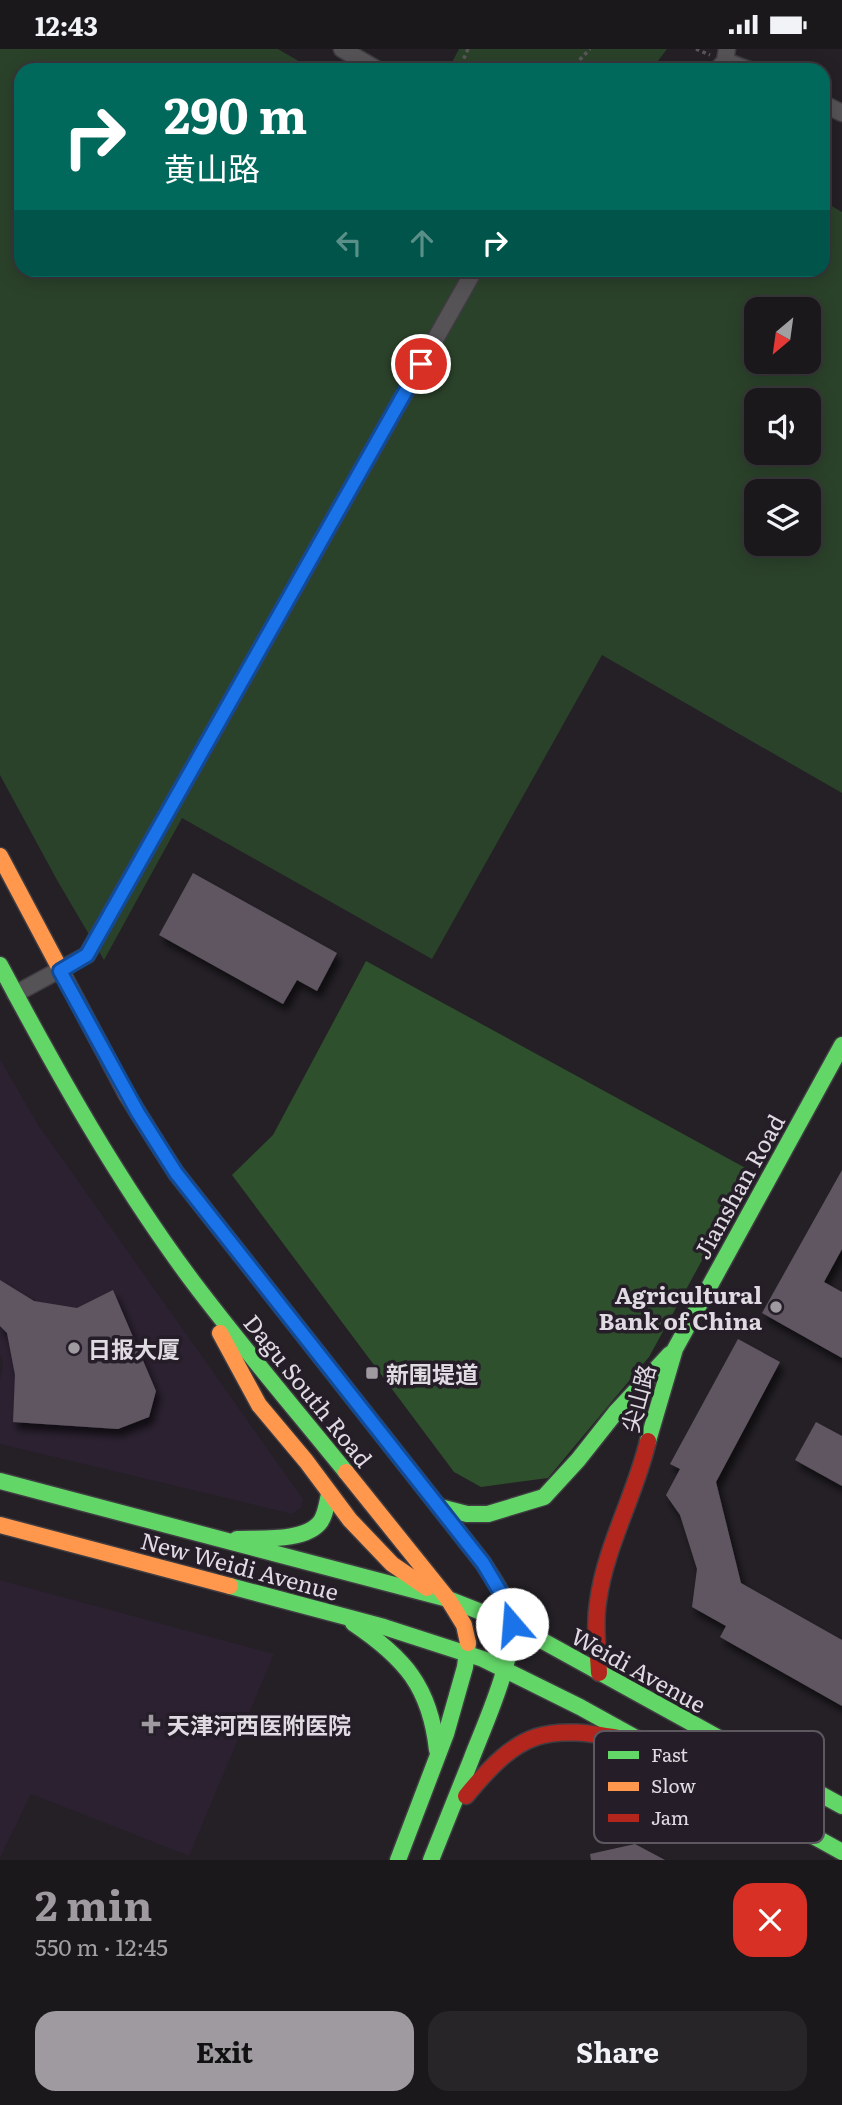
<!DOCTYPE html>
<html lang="en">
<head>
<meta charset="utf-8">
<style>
  :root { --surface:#1b181c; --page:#282529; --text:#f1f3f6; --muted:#a0a0a3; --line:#39373b; --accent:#9e9aa0 }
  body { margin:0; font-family:Literata,"Noto Sans SC",serif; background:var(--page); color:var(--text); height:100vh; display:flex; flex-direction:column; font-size:26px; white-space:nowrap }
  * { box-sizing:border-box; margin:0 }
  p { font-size:23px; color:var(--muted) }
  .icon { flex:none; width:38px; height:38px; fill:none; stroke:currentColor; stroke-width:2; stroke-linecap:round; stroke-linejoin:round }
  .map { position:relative; height:1811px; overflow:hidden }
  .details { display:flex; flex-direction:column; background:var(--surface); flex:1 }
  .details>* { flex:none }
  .guide { position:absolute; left:14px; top:14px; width:816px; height:214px; border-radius:21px; box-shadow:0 4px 18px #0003,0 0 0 2px var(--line); background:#00695c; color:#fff; overflow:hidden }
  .needle { width:46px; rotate:209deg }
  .fabs { position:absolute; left:744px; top:248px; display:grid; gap:14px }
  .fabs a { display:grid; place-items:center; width:77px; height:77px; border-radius:14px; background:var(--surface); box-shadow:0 4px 18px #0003,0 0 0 2px var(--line); font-size:35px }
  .pin { position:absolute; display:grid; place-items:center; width:60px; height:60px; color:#fff; margin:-30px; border:4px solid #fff; border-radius:50%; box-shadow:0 2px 7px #0007 }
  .me { position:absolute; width:77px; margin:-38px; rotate:342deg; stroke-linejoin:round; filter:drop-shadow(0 0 5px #0008) }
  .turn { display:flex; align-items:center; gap:24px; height:147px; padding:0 35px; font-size:32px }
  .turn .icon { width:91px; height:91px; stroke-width:2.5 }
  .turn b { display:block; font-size:49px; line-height:60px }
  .lanes { display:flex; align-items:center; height:66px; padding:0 35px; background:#0003; justify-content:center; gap:35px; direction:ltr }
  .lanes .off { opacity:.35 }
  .round { display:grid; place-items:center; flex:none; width:74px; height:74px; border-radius:21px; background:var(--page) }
  .summary { display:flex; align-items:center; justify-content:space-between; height:119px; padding:0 35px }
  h1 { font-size:42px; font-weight:700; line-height:52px; color:var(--accent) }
  .primary-button { display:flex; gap:14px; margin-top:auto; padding:14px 35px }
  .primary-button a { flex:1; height:80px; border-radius:21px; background:var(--accent); color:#111; font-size:28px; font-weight:700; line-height:80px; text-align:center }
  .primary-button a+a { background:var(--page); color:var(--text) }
  .status { display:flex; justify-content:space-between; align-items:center; height:49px; padding:0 35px; background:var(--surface); direction:ltr }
  .status svg { height:19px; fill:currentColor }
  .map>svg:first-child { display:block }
</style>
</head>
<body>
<div class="status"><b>12:43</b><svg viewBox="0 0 49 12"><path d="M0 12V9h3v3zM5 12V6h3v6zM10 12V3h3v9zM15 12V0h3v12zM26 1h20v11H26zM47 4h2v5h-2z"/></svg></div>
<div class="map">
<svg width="842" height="1811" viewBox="0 0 842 1811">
  <defs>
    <filter id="shadow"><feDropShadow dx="4" dy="7" stdDeviation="3.5" flood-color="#0009"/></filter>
  </defs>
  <rect width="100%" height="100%" fill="#242026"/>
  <g fill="#2b2130">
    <path d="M0,1010L37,1074L303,1450L301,1459L292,1465L0,1395V1331L3,1313L0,1306Z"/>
    <path d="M0,1531L274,1605L189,1807L31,1745L0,1809Z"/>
  </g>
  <g fill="#2b422a" fill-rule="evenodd">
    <path d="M0,0H278L314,21H21V220H822L823,152L842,163V744L602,606L432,910L182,769L104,911L57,831L0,726ZM756,261H808V313H756ZM756,352H808V404H756ZM756,443H808V495H756Z"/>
    <path d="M459,0H667L651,21H448Z"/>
  </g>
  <path fill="#2e502d" d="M366,912L751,1122L649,1308L548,1429L481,1438L454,1423L232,1126L273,1086Z"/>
  <g fill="#5f5662" filter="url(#shadow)">
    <path d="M193,824L337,904L317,942L297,931L283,955L159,886Z"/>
    <path d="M842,1121V1200L824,1233L842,1243V1309L762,1264Z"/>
    <path d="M0,1231L34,1252L77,1259L113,1241L156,1342L149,1368L118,1380L13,1373L15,1326L7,1284L0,1277Z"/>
    <path d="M738,1290L780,1313L716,1433L741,1534L842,1591V1657L720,1588L726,1577L692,1558L697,1520L680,1466L666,1446L680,1420L670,1415Z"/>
    <path d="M816,1373L842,1387V1437L795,1411Z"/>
    <path d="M635,1795L665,1811H591L590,1805Z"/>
  </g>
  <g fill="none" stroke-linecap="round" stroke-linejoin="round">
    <defs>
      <g id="street">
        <path d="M342,0L378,21"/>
        <path d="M725,12L749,21"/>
        <path d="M717,21L725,12L727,0"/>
        <path d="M822,54L842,64"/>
        <path d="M15,945L87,906L475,220"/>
      </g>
      <g id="fast">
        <path d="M0,916C58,1025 119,1134 193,1233C242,1298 295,1360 346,1423"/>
        <path d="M155,1091L176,1124L483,1514C493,1530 506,1548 510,1566C518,1605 485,1674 471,1711C458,1744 444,1778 431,1811"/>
        <path d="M648,1392L675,1300L842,996"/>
        <path d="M0,1432L448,1550L512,1575L842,1757"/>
        <path d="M440,1458L467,1465H488L544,1448L578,1411L616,1363L670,1305"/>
        <path d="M237,1490C260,1489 307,1493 321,1472C326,1464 327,1454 329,1445"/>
        <path d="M230,1537L384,1578L483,1610L580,1658L842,1803"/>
        <path d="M353,1574C405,1609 430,1638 437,1701"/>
        <path d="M398,1811L446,1685L465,1618L468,1594"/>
      </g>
      <g id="slow">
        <path d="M0,807L127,1046L155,1091"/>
        <path d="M220,1284L259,1356L306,1412L350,1471L392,1515L427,1539"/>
        <path d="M346,1423L448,1550L464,1576L468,1594"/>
        <path d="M0,1476L230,1537"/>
      </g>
      <g id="jam">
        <path d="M599,1624C598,1601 594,1576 598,1553C605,1498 635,1447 648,1392"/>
        <path d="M466,1747C521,1680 545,1675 629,1691"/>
      </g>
    </defs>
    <use href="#street" stroke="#3f3c41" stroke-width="19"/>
    <use href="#fast" stroke="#3f3c41" stroke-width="19"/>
    <use href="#slow" stroke="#3f3c41" stroke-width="19"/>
    <use href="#jam" stroke="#3f3c41" stroke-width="19"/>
    <g stroke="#5a575b" stroke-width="3.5" stroke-dasharray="3.5 3.5" stroke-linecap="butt">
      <path d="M696,0L710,6"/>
      <path d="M466,21L461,16L468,0"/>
      <path d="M570,21L590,0"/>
    </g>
    <use href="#street" stroke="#565357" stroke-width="16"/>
    <use href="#fast" stroke="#63d668" stroke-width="16"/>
    <use href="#slow" stroke="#ff974d" stroke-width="16"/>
    <use href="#jam" stroke="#b3261e" stroke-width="16"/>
  </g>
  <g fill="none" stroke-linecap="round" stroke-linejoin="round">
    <defs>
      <path id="route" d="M421,315L87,906L60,922L138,1064L176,1124L483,1514L505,1551L512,1575"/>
    </defs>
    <use href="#route" stroke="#114b97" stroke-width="18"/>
    <use href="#route" stroke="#1a73e8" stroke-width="12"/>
  </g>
  <g fill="#9e9aa0" stroke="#251e28" stroke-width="2.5">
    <circle cx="776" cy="1258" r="7"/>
    <circle cx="74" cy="1299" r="7"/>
    <rect x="365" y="1317" width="14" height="14" rx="3.5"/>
    <path d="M147.5 1664.5h7v7h7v7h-7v7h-7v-7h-7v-7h7z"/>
  </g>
  <g text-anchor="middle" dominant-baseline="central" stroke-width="7" stroke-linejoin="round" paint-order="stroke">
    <g font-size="23" fill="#e0dbe2" stroke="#251e28">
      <text transform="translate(738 1137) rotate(-61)">Jianshan Road</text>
      <text transform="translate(309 1341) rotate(51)">Dagu South Road</text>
      <text transform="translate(637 1349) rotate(-75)">尖山路</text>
      <text transform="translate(240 1516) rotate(15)">New Weidi Avenue</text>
      <text transform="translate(639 1620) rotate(29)">Weidi Avenue</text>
    </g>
    <g font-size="23" font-weight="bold" fill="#e0dbe2" stroke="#251e28" text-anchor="start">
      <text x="762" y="1245" text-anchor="end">Agricultural<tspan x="762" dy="26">Bank of China</tspan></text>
      <text x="88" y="1299">日报大厦</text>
      <text x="386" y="1324">新围堤道</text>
      <text x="167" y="1675">天津河西医附医院</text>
    </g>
  </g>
  <rect x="594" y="1682" width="230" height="112" rx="10" fill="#251e28" stroke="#5d5760" stroke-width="2"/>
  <rect x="608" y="1702" width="31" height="8" fill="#63d668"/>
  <rect x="608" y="1733" width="31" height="9" fill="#ff974d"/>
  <rect x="608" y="1765" width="31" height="8" fill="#b3261e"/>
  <g font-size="19" fill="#e0dbe2">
    <text x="651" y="1713">Fast</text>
    <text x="651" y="1744">Slow</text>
    <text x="651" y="1776">Jam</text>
  </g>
</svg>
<div class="fabs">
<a><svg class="needle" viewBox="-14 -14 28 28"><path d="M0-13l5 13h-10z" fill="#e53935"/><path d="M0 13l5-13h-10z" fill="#a0a0a3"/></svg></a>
<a><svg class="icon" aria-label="sound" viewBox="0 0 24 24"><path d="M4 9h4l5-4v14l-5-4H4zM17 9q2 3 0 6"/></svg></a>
<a><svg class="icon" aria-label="layers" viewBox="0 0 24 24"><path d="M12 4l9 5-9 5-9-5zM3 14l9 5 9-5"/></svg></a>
</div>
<div class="pin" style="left:421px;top:315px;background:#d93025"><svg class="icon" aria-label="arrive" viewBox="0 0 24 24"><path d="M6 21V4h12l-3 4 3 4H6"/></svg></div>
<svg class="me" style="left:512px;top:1575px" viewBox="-20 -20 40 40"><circle r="19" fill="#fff"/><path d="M0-13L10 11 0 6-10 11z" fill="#1a73e8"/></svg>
<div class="guide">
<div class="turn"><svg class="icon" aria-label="right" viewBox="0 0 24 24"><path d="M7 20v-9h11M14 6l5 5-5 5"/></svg><div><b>290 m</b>黄山路</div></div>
<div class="lanes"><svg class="icon off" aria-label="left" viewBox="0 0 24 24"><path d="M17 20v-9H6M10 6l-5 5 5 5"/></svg><svg class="icon off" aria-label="ahead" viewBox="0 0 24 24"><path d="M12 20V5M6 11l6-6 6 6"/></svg><svg class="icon" aria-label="right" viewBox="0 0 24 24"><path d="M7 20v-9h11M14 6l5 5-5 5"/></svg></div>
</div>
</div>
<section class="details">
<div class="summary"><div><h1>2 min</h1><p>550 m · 12:45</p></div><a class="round" style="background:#d93025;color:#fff"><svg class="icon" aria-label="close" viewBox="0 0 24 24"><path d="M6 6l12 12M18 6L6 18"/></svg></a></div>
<div class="primary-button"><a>Exit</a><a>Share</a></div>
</section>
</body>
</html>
